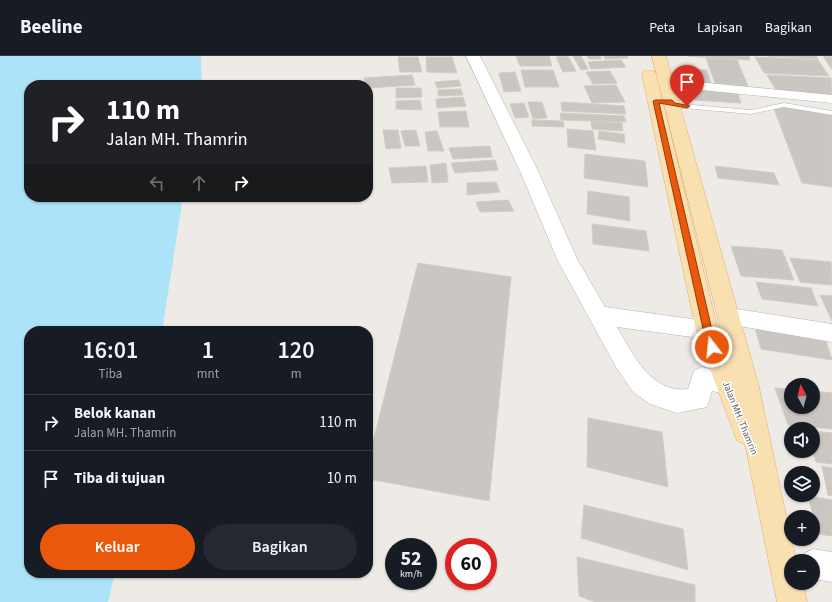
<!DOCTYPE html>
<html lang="id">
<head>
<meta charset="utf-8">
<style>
  :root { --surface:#171b24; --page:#242831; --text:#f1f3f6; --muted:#9ea1a6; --line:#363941; --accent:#ea580c }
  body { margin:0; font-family:"Source Sans 3",sans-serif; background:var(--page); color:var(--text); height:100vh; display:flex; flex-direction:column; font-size:15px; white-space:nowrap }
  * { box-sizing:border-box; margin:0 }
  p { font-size:13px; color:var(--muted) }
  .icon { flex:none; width:22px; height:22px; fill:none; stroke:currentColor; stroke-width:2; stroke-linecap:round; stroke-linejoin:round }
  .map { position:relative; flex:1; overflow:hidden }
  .side { position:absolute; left:24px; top:270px; width:349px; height:252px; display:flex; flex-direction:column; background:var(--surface); border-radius:16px; box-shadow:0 1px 3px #0004 }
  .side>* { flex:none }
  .guide { position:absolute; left:24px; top:24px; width:349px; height:122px; border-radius:16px; box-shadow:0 1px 3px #0004; background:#202124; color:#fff; overflow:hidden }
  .needle { width:26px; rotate:353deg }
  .fabs { position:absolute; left:784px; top:322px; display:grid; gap:8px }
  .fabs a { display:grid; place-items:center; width:36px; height:36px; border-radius:50%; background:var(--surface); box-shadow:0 1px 3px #0004; font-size:20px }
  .speed { position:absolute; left:385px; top:482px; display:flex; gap:8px; font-size:20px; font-weight:700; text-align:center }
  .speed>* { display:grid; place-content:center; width:52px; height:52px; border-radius:50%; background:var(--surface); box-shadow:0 1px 3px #0004; line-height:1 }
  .speed small { font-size:10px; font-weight:400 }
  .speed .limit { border:6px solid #d22; background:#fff; color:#111 }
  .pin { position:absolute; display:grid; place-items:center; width:34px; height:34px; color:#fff; margin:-41px -17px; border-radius:50% 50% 50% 0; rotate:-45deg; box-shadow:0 0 4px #0007 }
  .pin .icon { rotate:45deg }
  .me { position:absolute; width:44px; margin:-22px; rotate:344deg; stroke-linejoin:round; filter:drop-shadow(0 0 3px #0008) }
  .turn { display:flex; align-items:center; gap:14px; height:84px; padding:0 16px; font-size:18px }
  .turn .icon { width:52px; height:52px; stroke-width:2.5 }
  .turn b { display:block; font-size:28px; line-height:34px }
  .lanes { display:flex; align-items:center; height:38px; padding:0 16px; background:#0003; justify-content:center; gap:20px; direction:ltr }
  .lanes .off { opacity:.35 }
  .eta { display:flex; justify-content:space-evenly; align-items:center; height:68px; text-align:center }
  .eta b { font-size:24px; font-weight:600; line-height:28px }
  .cta { display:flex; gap:8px; margin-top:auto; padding:8px 16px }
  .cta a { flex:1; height:46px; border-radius:24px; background:var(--accent); color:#fff; font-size:16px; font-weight:600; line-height:46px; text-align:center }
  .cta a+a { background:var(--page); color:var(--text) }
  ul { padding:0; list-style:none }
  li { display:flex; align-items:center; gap:12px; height:56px; padding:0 16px; border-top:1px solid var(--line) }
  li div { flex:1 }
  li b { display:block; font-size:15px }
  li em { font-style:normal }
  header { display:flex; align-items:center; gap:24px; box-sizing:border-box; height:56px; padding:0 20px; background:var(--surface); border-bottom:1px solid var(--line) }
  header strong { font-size:19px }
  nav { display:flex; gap:22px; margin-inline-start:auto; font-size:14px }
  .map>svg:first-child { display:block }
</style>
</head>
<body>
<header>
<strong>Beeline</strong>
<nav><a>Peta</a><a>Lapisan</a><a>Bagikan</a></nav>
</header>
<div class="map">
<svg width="832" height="546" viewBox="0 0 832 546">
  <rect width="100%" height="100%" fill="#eeebe6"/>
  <path fill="#ace3f8" d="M0,0H201L202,29H29V141H183L162,275H29V517H115L108,546H0Z"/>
  <g fill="#cac6c2" stroke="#d2ccc4">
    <path d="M516,0H549L552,10H520Z"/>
    <path d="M568,0L576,15L563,16L556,1Z"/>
    <path d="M573,0H581L588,13L581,14Z"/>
    <path d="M587,0H600L601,3H589Z"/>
    <path d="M604,0H627L628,2L605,3Z"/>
    <path d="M688,0H749L750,4Z"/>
    <path d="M768,0H816L818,3Z"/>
    <path d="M823,0H832V14Z"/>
    <path d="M398,1H418L422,16H400Z"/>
    <path d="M426,1H452L457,17L427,16Z"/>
    <path d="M755,1L818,4L829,20L764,17Z"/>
    <path d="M706,2L737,4L748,30L715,27Z"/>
    <path d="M621,4L626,11L591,13L588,6Z"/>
    <path d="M686,13L707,14L711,28L690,26Z"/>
    <path d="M521,14H553L559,31H525Z"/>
    <path d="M610,15L617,27L593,28L586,16Z"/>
    <path d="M515,16L521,35L504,36L499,17Z"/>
    <path d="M412,19L415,29L368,32V29H365L364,22Z"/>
    <path d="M767,19L831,22L832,39L777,36Z"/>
    <path d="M459,24L461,30L437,32L435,26Z"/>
    <path d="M616,29L625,46L592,47L584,30Z"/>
    <path d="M691,31L737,35L741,47L695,44Z"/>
    <path d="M396,32H421L422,41L396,42Z"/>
    <path d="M461,33L463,39L438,40V34Z"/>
    <path d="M463,41L466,50L437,52L436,43Z"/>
    <path d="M420,44L422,54L396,53V45Z"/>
    <path d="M528,46H542L547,62L533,63Z"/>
    <path d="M561,46L624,50L626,58L562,55Z"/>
    <path d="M524,47L529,61L515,62L510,48Z"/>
    <path d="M773,50L832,58V131L802,127Z"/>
    <path d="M466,55L469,71H440L438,56Z"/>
    <path d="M560,57L624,60L626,66L561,64Z"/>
    <path d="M532,64L563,65L564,71L532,70Z"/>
    <path d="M591,65L622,67L623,75L592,73Z"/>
    <path d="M567,73L593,75L596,94L568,91Z"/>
    <path d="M383,74H398L401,92L386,93Z"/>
    <path d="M416,74L420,90H405L401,75Z"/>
    <path d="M437,75L444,95H428L425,76Z"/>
    <path d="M599,75L624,78L625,87L598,83Z"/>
    <path d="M490,90L492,101L453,103L449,92Z"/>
    <path d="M585,98L645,105L648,131L584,122Z"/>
    <path d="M495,104L498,114L455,117L451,107Z"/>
    <path d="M446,107L448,126L432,127L430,109Z"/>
    <path d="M426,110L428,126L392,127L389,112Z"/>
    <path d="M715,110L774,117L779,129L718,122Z"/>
    <path d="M496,126L500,136L467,139V127Z"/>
    <path d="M588,135L629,141L630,165L587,158Z"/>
    <path d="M508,144L514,155L480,156L476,146Z"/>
    <path d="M592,168L646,175L649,195L593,188Z"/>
    <path d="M731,190L782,194L794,224L741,220Z"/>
    <path d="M790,202L831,206L832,229L800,226Z"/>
    <path d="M418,207L511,221L489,445L368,423V406Z"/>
    <path d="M756,226L811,232L818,250L762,243Z"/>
    <path d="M820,239L832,240V265Z"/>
    <path d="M755,271L825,282L832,304L761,293Z"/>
    <path d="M775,332L791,333V351H813V335L832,337V373L788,369Z"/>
    <path d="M588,362L662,376L668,431L587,411Z"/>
    <path d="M813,375L832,377V408L816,406L812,395Z"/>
    <path d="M822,410L832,412V440L828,439Z"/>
    <path d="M808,440L832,444V480L818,478Z"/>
    <path d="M584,449L683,473L688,514L581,482Z"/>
    <path d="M577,501L695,529V546H595L579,540Z"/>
  </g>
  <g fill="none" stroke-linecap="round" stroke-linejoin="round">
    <defs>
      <path id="lane" d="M669,47L751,54L784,47L832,55V59L784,51L751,58L672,51H669Z"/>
      <g id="street">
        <path d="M466,0H480L538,115L577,203L605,251L692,263L700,265L703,272L700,279L692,281L617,271C632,297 651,338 688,333L694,315L702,311L734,319L738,327L734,335L726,338L712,335L707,351L677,357L650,348L633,336L616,311L558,205L520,115Z"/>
        <path d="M666,23L832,39V47L661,30L659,27L661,24Z"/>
        <path d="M730,252L832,268V286L722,267L719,261L722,255Z"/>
        <path d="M813,493L832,496V526L813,523V505H800L803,498Z"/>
      </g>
      <path id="primary" d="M652,0H666L759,331L791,483L797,505H791V527H803L807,546H777L745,388L737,385L696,275L642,18L644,15H654L656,18L718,275L726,295Z"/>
    </defs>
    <use href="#lane" stroke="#b1b4b6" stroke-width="1"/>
    <use href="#street" stroke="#b1b4b6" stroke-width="1"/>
    <use href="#primary" stroke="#e5ad67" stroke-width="1"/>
    <use href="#lane" fill="#fff" fill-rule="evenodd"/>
    <use href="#street" fill="#fff" fill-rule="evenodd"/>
    <use href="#primary" fill="#f8e0b1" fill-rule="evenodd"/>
  </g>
  <path fill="#ea580c" stroke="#983908" d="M656,44H672L675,47L690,50L687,52L659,47L716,291L712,295L707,291L653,45Z"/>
  <g text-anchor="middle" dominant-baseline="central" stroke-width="3" stroke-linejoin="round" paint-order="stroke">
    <g font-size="10" fill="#5d6264" stroke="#fff">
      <text transform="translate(740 362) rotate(68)">Jalan MH. Thamrin</text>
    </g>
  </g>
</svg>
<div class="fabs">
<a><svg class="needle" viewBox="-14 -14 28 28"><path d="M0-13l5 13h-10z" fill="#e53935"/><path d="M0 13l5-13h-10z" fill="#9ea1a6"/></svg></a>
<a><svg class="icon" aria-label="sound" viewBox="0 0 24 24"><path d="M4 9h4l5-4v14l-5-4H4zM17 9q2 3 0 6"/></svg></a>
<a><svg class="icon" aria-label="layers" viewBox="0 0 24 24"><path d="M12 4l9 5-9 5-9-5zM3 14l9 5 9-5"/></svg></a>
<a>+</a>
<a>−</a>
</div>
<div class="speed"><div>52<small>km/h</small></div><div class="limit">60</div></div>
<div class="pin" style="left:687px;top:50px;background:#d93025"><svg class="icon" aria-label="arrive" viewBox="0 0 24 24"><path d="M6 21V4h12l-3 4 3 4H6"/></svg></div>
<svg class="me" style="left:712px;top:291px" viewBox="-20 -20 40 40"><circle r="17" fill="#ea580c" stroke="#fff" stroke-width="3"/><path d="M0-11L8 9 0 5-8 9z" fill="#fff"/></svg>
<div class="guide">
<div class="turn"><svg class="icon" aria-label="right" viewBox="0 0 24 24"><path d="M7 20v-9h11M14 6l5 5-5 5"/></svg><div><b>110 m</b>Jalan MH. Thamrin</div></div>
<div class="lanes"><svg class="icon off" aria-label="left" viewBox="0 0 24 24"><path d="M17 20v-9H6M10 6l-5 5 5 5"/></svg><svg class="icon off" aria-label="ahead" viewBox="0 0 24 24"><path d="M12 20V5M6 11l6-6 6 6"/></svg><svg class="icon" aria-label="right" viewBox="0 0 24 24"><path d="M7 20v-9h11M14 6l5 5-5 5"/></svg></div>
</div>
<section class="side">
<div class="eta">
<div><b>16:01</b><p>Tiba</p></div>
<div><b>1</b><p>mnt</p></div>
<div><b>120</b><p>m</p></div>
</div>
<ul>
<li><svg class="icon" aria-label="right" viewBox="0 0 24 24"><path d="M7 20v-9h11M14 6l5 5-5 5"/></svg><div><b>Belok kanan</b><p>Jalan MH. Thamrin</p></div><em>110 m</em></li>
<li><svg class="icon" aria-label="arrive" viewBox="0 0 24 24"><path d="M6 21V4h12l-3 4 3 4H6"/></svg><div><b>Tiba di tujuan</b></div><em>10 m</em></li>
</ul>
<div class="cta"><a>Keluar</a><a>Bagikan</a></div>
</section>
</div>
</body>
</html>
